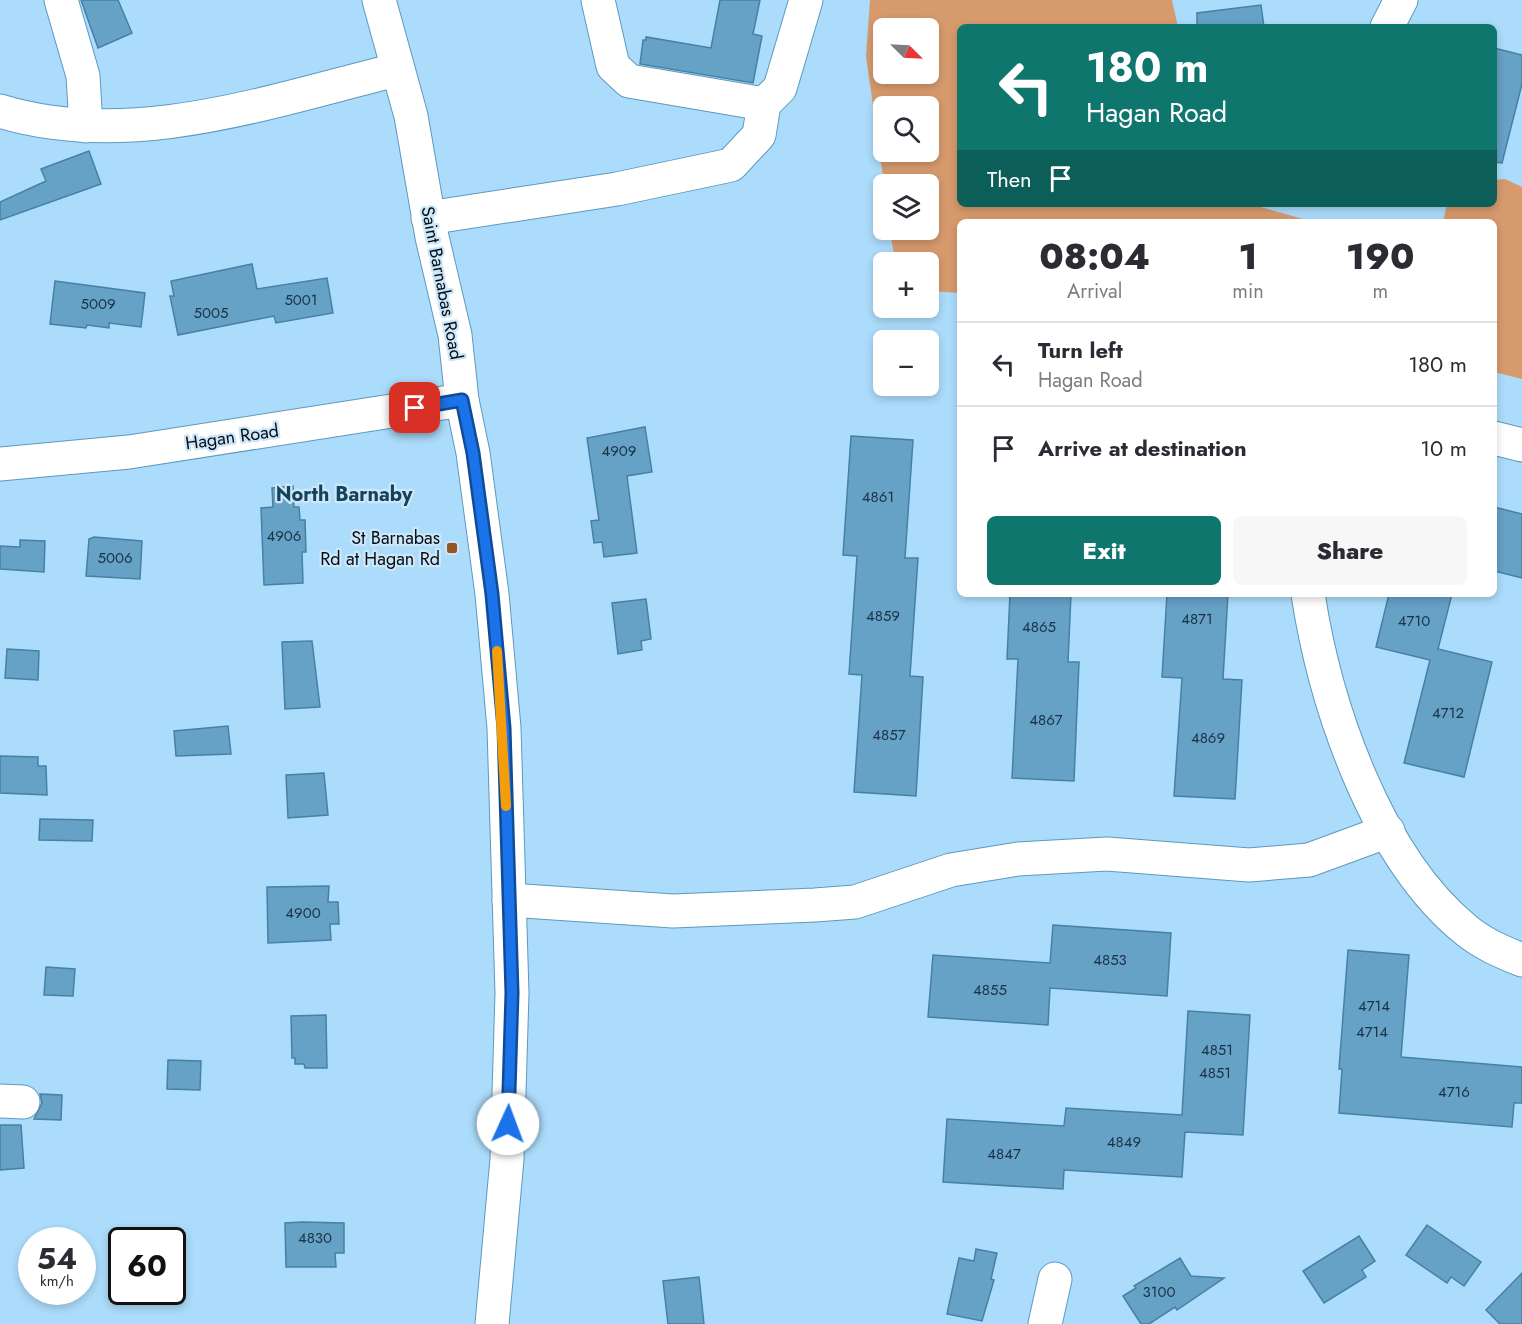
<!DOCTYPE html>
<html lang="en">
<head>
<meta charset="utf-8">
<style>
  :root { --surface:#fff; --page:#f7f7f7; --text:#2b2b33; --muted:#7c7c81; --line:#e1e1e2; --accent:#0f766e }
  body { margin:0; font-family:Jost,sans-serif; background:var(--page); color:var(--text); height:100vh; display:flex; flex-direction:column; font-size:22px; white-space:nowrap }
  * { box-sizing:border-box; margin:0 }
  p { font-size:20px; color:var(--muted) }
  .icon { flex:none; width:33px; height:33px; fill:none; stroke:currentColor; stroke-width:2; stroke-linecap:round; stroke-linejoin:round }
  .map { position:relative; flex:1; overflow:hidden }
  .details { position:absolute; left:957px; top:219px; width:540px; height:378px; display:flex; flex-direction:column; background:var(--surface); border-radius:9px; box-shadow:0 3px 9px #0003 }
  .details>* { flex:none }
  .top-card { position:absolute; left:957px; top:24px; width:540px; height:183px; border-radius:9px; box-shadow:0 3px 9px #0003; background:#0f766e; color:#fff; overflow:hidden }
  .needle { width:39px; rotate:114deg }
  .buttons { position:absolute; left:873px; top:18px; display:grid; gap:12px }
  .buttons a { display:grid; place-items:center; width:66px; height:66px; border-radius:9px; background:var(--surface); box-shadow:0 3px 9px #0003; font-size:30px }
  .speed { position:absolute; left:18px; top:1227px; display:flex; gap:12px; font-size:30px; font-weight:700; text-align:center }
  .speed>* { display:grid; place-content:center; width:78px; height:78px; border-radius:50%; background:var(--surface); box-shadow:0 3px 9px #0003; line-height:1 }
  .speed small { font-size:15px; font-weight:400 }
  .speed .limit { border:3px solid #111; border-radius:9px; background:#fff; color:#111 }
  .pin { position:absolute; display:grid; place-items:center; width:51px; height:51px; color:#fff; margin:-26px; border-radius:12px; box-shadow:0 3px 9px #0006 }
  .me { position:absolute; width:66px; margin:-33px; rotate:2deg; stroke-linejoin:round; filter:drop-shadow(0 0 4px #0008) }
  .turn { display:flex; align-items:center; gap:21px; height:126px; padding:0 30px; font-size:27px }
  .turn .icon { width:78px; height:78px; stroke-width:2.5 }
  .turn b { display:block; font-size:42px; line-height:51px }
  .then { display:flex; align-items:center; height:57px; padding:0 30px; background:#0003; gap:12px; font-size:22px }
  .eta { display:flex; justify-content:space-evenly; align-items:center; height:102px; text-align:center }
  .eta b { font-size:36px; font-weight:800; line-height:42px }
  .button { display:flex; gap:12px; margin-top:auto; padding:12px 30px }
  .button a { flex:1; height:69px; border-radius:9px; background:var(--accent); color:#fff; font-size:24px; font-weight:800; line-height:69px; text-align:center }
  .button a+a { background:var(--page); color:var(--text) }
  ul { padding:0; list-style:none }
  li { display:flex; align-items:center; gap:18px; height:84px; padding:0 30px; border-top:2px solid var(--line) }
  li div { flex:1 }
  li b { display:block; font-size:22px }
  li em { font-style:normal }
  .map>svg:first-child { display:block }
</style>
</head>
<body>
<div class="map">
<svg width="1522" height="1324" viewBox="0 0 1522 1324">
  <rect width="100%" height="100%" fill="#acdcfb"/>
  <g fill="#d79a6d" fill-rule="evenodd">
    <path d="M870,0H1172L1178,27H960V204H1250L1314,222H960V293L929,291L928,262H895L890,230H928V184H884L866,56ZM884,28H928V74H884ZM884,106H928V152H884Z"/>
    <path d="M1505,179L1522,187V379L1494,372V222H1443L1447,204H1494V180Z"/>
  </g>
  <g fill="#66a1c6" stroke="#4681a5" stroke-width="1.5">
    <path d="M81,0H118L132,33L98,48Z"/>
    <path d="M720,0H760L753,34L762,36L753,83L640,64L643,40H646V37L711,48Z"/>
    <path d="M1261,5L1264,27H1197V13Z"/>
    <path d="M1494,48L1522,55V84L1502,163L1494,162Z"/>
    <path d="M89,151L101,184L0,220V202L46,181L41,169Z"/>
    <path d="M252,264L257,289L327,278L333,313L276,323L274,316L178,335L170,296H174L171,281Z"/>
    <path d="M55,281L145,293L141,327L109,323V328L87,325L86,328L50,324Z"/>
    <path d="M645,427L652,472L627,476L637,553L604,557L602,542L594,543L591,521L599,520L587,438Z"/>
    <path d="M851,436L913,440L905,558H918L910,676L923,677L916,796L854,792L862,675L849,674L857,556L843,555Z"/>
    <path d="M293,486L294,507H299L300,520H305L306,552H302L303,583L264,585L261,508L273,507L272,488Z"/>
    <path d="M1494,507L1522,514V578L1494,571Z"/>
    <path d="M94,537L142,541L140,579L86,576L89,539Z"/>
    <path d="M20,540L45,541L44,572L0,569V546L20,547Z"/>
    <path d="M1010,594H1071L1068,662H1079L1074,781L1012,778L1018,659H1007Z"/>
    <path d="M1167,594H1228L1223,679L1242,680L1235,799L1174,796L1182,678L1162,677Z"/>
    <path d="M1389,594H1452L1438,649L1492,662L1464,777L1404,763L1430,660L1376,647Z"/>
    <path d="M646,599L651,639L641,641L642,650L618,654L612,603Z"/>
    <path d="M312,641L320,707L285,709L282,642Z"/>
    <path d="M7,649L39,651L38,680L5,678Z"/>
    <path d="M228,726L231,754L176,756L174,731Z"/>
    <path d="M0,756L38,757V766H46L47,795L0,793Z"/>
    <path d="M324,773L328,815L288,818L286,775Z"/>
    <path d="M40,819L93,820L92,841L39,840Z"/>
    <path d="M329,886L328,902H338L339,924H330L331,940L268,943L267,887Z"/>
    <path d="M1053,925L1171,933L1167,996L1050,988L1048,1025L928,1017L933,955L1050,963Z"/>
    <path d="M1348,950L1409,955L1401,1057L1522,1067V1103H1514L1512,1127L1339,1113L1342,1069H1339Z"/>
    <path d="M46,967L75,969L73,996L44,995Z"/>
    <path d="M1188,1011L1250,1015L1243,1135L1185,1132L1182,1177L1064,1170L1063,1189L943,1182L947,1119L1064,1126L1066,1108L1182,1115Z"/>
    <path d="M326,1015L327,1068H305L304,1064H295V1058H292L291,1016Z"/>
    <path d="M168,1060L201,1061L200,1090L167,1089Z"/>
    <path d="M40,1094L62,1095L61,1120L34,1119L42,1103Z"/>
    <path d="M0,1125H21L24,1168L0,1170Z"/>
    <path d="M302,1222L344,1223V1253H335L336,1267H286L285,1223Z"/>
    <path d="M1427,1225L1481,1262L1464,1286L1451,1277L1447,1283L1406,1255Z"/>
    <path d="M1359,1236L1375,1261L1362,1270L1366,1277L1324,1303L1303,1271Z"/>
    <path d="M976,1249L997,1253L991,1279L994,1280L982,1321L947,1314L959,1258L974,1261Z"/>
    <path d="M1180,1258L1191,1276L1224,1278L1177,1310L1175,1307L1149,1324H1141L1123,1296L1136,1288L1134,1286Z"/>
    <path d="M1522,1273V1324H1500L1486,1310Z"/>
    <path d="M699,1277L704,1324H668L663,1281Z"/>
  </g>
  <g fill="none" stroke-linecap="round" stroke-linejoin="round">
    <defs>
      <g id="minor">
        <path d="M61,0L83,76L86,126"/>
        <path d="M598,0L613,66L629,81L764,104L780,88L806,0"/>
        <path d="M1387,27L1401,0"/>
        <path d="M0,111C130,151 270,101 396,70"/>
        <path d="M428,218L617,189L731,165L759,135L764,104"/>
        <path d="M1494,438L1522,445"/>
        <path d="M0,464L129,452L462,400"/>
        <path d="M1308,594C1325,705 1376,857 1466,930C1483,944 1502,952 1522,960"/>
        <path d="M509,900L673,911L815,905L855,902L951,870L1018,859L1107,854L1249,865L1309,860L1388,831"/>
        <path d="M0,1101L23,1102"/>
        <path d="M1045,1324L1055,1279"/>
      </g>
      <path id="major" d="M379,0L411,116L432,237L455,335L462,400L473,453L492,594L504,728L512,993L507,1159L492,1324"/>
    </defs>
    <use href="#minor" stroke="#5d99bd" stroke-width="35"/>
    <use href="#major" stroke="#5d99bd" stroke-width="35"/>
    <use href="#minor" stroke="#fff" stroke-width="33"/>
    <use href="#major" stroke="#fff" stroke-width="33"/>
  </g>
  <g fill="none" stroke-linecap="round" stroke-linejoin="round">
    <defs>
      <path id="route" d="M415,408L462,400L473,453L492,594L504,728L512,993L508,1124"/>
    </defs>
    <use href="#route" stroke="#114b97" stroke-width="15"/>
    <use href="#route" stroke="#1a73e8" stroke-width="10"/>
    <path stroke="#f59e0b" stroke-width="10" d="M497,651L506,806"/>
  </g>
  <rect fill="#95551f" stroke="#cee6f6" stroke-width="2" x="446" y="542" width="12" height="12" rx="3"/>
  <g text-anchor="middle" dominant-baseline="central" stroke-width="4.5" stroke-linejoin="round" paint-order="stroke">
    <g font-size="15" fill="#1a3346">
      <text x="301" y="300">5001</text>
      <text x="98" y="304">5009</text>
      <text x="211" y="313">5005</text>
      <text x="619" y="451">4909</text>
      <text x="878" y="497">4861</text>
      <text x="284" y="536">4906</text>
      <text x="115" y="558">5006</text>
      <text x="883" y="616">4859</text>
      <text x="1197" y="619">4871</text>
      <text x="1414" y="621">4710</text>
      <text x="1039" y="627">4865</text>
      <text x="1448" y="713">4712</text>
      <text x="1046" y="720">4867</text>
      <text x="889" y="735">4857</text>
      <text x="1208" y="738">4869</text>
      <text x="303" y="913">4900</text>
      <text x="1110" y="960">4853</text>
      <text x="990" y="990">4855</text>
      <text x="1374" y="1006">4714</text>
      <text x="1372" y="1032">4714</text>
      <text x="1217" y="1050">4851</text>
      <text x="1215" y="1073">4851</text>
      <text x="1454" y="1092">4716</text>
      <text x="1124" y="1142">4849</text>
      <text x="1004" y="1154">4847</text>
      <text x="315" y="1238">4830</text>
      <text x="1159" y="1292">3100</text>
    </g>
    <g font-size="18" fill="#000e1b" stroke="#cee6f6">
      <text transform="translate(442 283) rotate(79)">Saint Barnabas Road</text>
      <text transform="translate(232 437) rotate(-8)">Hagan Road</text>
    </g>
    <g font-size="18" fill="#000e1b" stroke="#cee6f6" text-anchor="end">
      <text x="440" y="538">St Barnabas<tspan x="440" dy="21">Rd at Hagan Rd</tspan></text>
    </g>
    <g font-size="20" font-weight="bold" fill="#13425c" stroke="#cee6f6">
      <text x="344" y="494">North Barnaby</text>
    </g>
  </g>
</svg>
<div class="buttons">
<a><svg class="needle" viewBox="-14 -14 28 28"><path d="M0-13l5 13h-10z" fill="#e53935"/><path d="M0 13l5-13h-10z" fill="#7c7c81"/></svg></a>
<a><svg class="icon" aria-label="search" viewBox="0 0 24 24"><circle cx="10" cy="10" r="6"/><path d="M15 15l6 6"/></svg></a>
<a><svg class="icon" aria-label="layers" viewBox="0 0 24 24"><path d="M12 4l9 5-9 5-9-5zM3 14l9 5 9-5"/></svg></a>
<a>+</a>
<a>−</a>
</div>
<div class="speed"><div>54<small>km/h</small></div><div class="limit">60</div></div>
<div class="pin" style="left:415px;top:408px;background:#d93025"><svg class="icon" aria-label="arrive" viewBox="0 0 24 24"><path d="M6 21V4h12l-3 4 3 4H6"/></svg></div>
<svg class="me" style="left:508px;top:1124px" viewBox="-20 -20 40 40"><circle r="19" fill="#fff"/><path d="M0-13L10 11 0 6-10 11z" fill="#1a73e8"/></svg>
<div class="top-card">
<div class="turn"><svg class="icon" aria-label="left" viewBox="0 0 24 24"><path d="M17 20v-9H6M10 6l-5 5 5 5"/></svg><div><b>180 m</b>Hagan Road</div></div>
<div class="then">Then<svg class="icon" aria-label="arrive" viewBox="0 0 24 24"><path d="M6 21V4h12l-3 4 3 4H6"/></svg></div>
</div>
<section class="details">
<div class="eta">
<div><b>08:04</b><p>Arrival</p></div>
<div><b>1</b><p>min</p></div>
<div><b>190</b><p>m</p></div>
</div>
<ul>
<li><svg class="icon" aria-label="left" viewBox="0 0 24 24"><path d="M17 20v-9H6M10 6l-5 5 5 5"/></svg><div><b>Turn left</b><p>Hagan Road</p></div><em>180 m</em></li>
<li><svg class="icon" aria-label="arrive" viewBox="0 0 24 24"><path d="M6 21V4h12l-3 4 3 4H6"/></svg><div><b>Arrive at destination</b></div><em>10 m</em></li>
</ul>
<div class="button"><a>Exit</a><a>Share</a></div>
</section>
</div>
</body>
</html>
